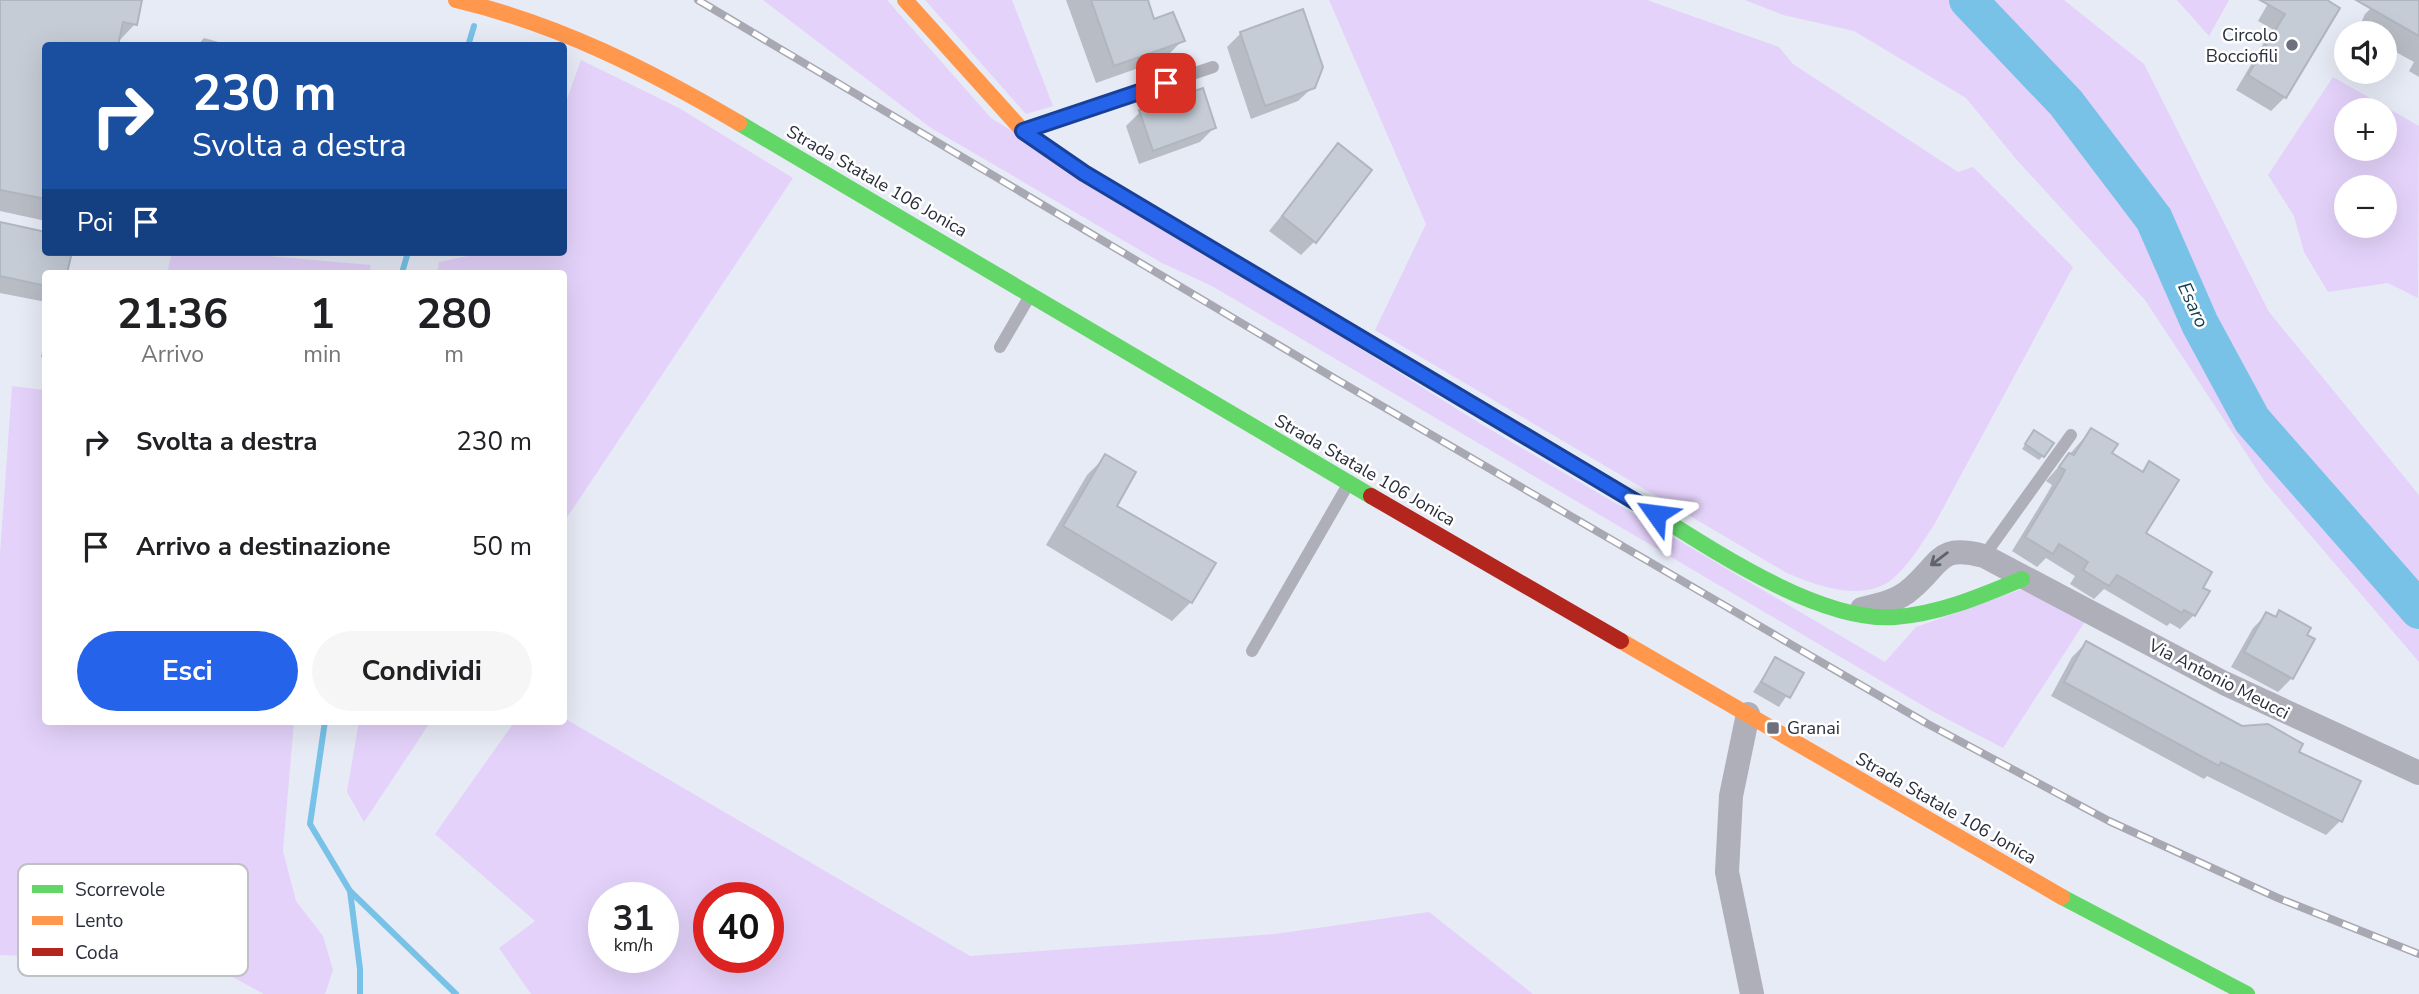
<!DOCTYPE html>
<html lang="it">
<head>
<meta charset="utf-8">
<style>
  :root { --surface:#fff; --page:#f6f6f6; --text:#202124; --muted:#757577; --accent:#2563eb }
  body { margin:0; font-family:"Nunito Sans",sans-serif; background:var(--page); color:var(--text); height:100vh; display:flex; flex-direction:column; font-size:26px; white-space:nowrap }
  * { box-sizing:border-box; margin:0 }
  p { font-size:23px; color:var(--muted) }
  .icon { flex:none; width:38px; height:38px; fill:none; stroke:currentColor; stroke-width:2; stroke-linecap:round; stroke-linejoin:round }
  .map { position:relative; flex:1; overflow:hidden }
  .drawer { position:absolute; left:42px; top:270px; width:525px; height:455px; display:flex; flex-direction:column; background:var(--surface); border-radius:7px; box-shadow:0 7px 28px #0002 }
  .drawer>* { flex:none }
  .banner { position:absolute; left:42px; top:42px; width:525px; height:214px; border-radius:7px; box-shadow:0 7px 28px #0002; background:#1a4fa0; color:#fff; overflow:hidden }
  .tools { position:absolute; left:2334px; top:21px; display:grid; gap:14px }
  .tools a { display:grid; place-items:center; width:63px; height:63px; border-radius:50%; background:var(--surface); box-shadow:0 7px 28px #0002; font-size:35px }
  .speed { position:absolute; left:588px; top:882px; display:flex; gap:14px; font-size:35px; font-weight:700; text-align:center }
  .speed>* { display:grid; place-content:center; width:91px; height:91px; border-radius:50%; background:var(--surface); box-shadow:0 7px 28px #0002; line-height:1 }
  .speed small { font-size:18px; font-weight:400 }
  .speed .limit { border:10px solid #d22; background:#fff; color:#111 }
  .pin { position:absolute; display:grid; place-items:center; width:60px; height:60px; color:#fff; margin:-30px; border-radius:14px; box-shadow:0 4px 10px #0006 }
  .me { position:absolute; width:77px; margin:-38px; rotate:301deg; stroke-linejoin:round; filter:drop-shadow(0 0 5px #0008) }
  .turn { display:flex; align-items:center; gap:24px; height:147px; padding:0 35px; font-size:32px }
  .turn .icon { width:91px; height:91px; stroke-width:2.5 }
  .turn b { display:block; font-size:49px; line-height:60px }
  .then { display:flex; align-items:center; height:66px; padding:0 35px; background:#0003; gap:14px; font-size:26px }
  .eta { display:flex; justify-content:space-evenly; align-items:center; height:119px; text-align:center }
  .eta b { font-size:42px; font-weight:700; line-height:49px }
  .action { display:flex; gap:14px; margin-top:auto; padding:14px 35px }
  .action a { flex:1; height:80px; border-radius:42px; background:var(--accent); color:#fff; font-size:28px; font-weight:700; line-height:80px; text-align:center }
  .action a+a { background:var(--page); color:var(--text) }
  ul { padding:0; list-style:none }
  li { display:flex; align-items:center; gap:21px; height:105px; padding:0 35px }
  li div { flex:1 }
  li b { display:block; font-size:26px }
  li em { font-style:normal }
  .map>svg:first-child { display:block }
</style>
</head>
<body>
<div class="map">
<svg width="2419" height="994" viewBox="0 0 2419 994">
  <rect width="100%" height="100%" fill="#e7ebf6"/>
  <g fill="#e4d2fa" fill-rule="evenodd">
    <path d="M763,0H887L991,118L1481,424L1885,662L1916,627L2022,589L2086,620L2003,748L1932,711L1212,286L1162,263L931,128Z"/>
    <path d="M925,0H1012L1053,106L1026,114Z"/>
    <path d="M1329,0H1647L1779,47L1793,64L1958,172L1973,167L2073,267L1934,525C1921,544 1908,567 1890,581C1860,602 1814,585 1785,572L1375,330L1426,224Z"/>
    <path d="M1745,0H2064L2144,64L2269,312L2419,495V662L2265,482L2145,300L2016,159L1966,98L1854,31L1783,15Z"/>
    <path d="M2177,0H2229L2209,36Z"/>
    <path d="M581,60L679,108L793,178L564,522V273H437L439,262L487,252H564V107Z"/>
    <path d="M2333,77L2419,126L2418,298L2388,283L2328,292L2304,252L2294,216L2268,175ZM2347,110H2385V149H2347ZM2347,187H2385V226H2347Z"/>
    <path d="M172,252H222L371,265L369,273H167Z"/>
    <path d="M12,386L45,390L46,721H294L283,851L296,901L323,936L333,970L325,994H264L208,964L0,955V555Z"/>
    <path d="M564,718L970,956L1275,934L1429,912L1533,994H531L499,948L535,921L435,834L515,721H564ZM604,898H663V957H604ZM709,898H768V957H709Z"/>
    <path d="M359,721H431L364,822L347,792Z"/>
  </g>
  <g fill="#0003">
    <path d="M0,0H140L135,24L117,43L46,46V221L0,211Z"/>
    <path d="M1066,0H1146L1153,21L1183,40L1164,59L1096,83Z"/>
    <path d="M2270,0H2323L2285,97L2271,111L2236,90L2272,29L2258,21Z"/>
    <path d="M2379,0H2419V77L2409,71L2414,62L2385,46V33H2363L2358,30L2365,14Z"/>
    <path d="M1241,33L1313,87L1298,101L1251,119L1227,47Z"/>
    <path d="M204,38L233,46H197Z"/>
    <path d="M1140,112L1214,128L1200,142L1139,164L1126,126Z"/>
    <path d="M1338,146L1315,241L1301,255L1269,231Z"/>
    <path d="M0,224L46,252H70L65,273H46V302L0,293Z"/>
    <path d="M46,330V358L41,357Z"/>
    <path d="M2091,430L2110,454L2140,473L2150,464L2144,534L2201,588L2194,615L2180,629L2170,623L2167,626L2104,589L2094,599L2070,584L2075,576L2046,558L2037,567L2012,551L2047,494L2052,485L2046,481Z"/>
    <path d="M2031,436L2043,456L2039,460L2022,449Z"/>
    <path d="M1106,456L1114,506L1191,602L1172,621L1046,545L1087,475Z"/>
    <path d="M2280,613L2313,640L2292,678L2278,692L2231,667L2253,628L2267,614L2274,618Z"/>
    <path d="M2086,643L2242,728L2359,782L2340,821L2326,835L2207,776L2204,779L2051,696L2072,657Z"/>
    <path d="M1775,659L1801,674L1779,707L1753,692Z"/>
  </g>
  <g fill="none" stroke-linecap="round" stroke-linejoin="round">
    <g stroke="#78c2e8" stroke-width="6">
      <path d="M468,46L474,26"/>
      <path d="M402,273L408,252"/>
      <path d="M325,721L310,824L350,891L360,969V994"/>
      <path d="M350,891L456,994"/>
    </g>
    <path stroke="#78c2e8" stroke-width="38" d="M1968,0L2066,103L2154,219L2200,324L2252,420L2419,610"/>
  </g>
  <g fill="#c5ccd6" stroke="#b0b6c0" stroke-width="2">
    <path d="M0,0H142L137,25L123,22L118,46H46V199L0,190Z"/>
    <path d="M1091,0H1148L1154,19L1173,12L1185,41L1114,66Z"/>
    <path d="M2260,0H2327L2340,8L2286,98L2248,75L2285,14Z"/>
    <path d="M2356,0H2419V36Z"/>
    <path d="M1303,9L1323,67L1315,88L1265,106L1240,32Z"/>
    <path d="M1203,88L1216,128L1153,151L1139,110Z"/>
    <path d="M1338,143L1372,170L1316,243L1282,216Z"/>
    <path d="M0,222L46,232V252H72L67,273H46V286L0,276Z"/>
    <path d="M2091,428L2118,444L2112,453L2143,472L2149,461L2179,480L2146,533L2212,572L2203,588L2210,591L2195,616L2184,610L2182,613L2117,575L2109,586L2083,570L2088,562L2059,544L2053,554L2025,537L2061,478L2065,470L2059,467L2069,453L2074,455Z"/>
    <path d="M2034,430L2054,443L2044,457L2025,444Z"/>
    <path d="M1105,454L1136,472L1117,506L1216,563L1192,603L1063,526Z"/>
    <path d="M2279,610L2311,628L2307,635L2315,639L2293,679L2244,652L2266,612L2276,617Z"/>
    <path d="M2086,641L2242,726L2268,724L2303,744L2299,752L2361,781L2342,822L2221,762L2219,766L2064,682Z"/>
    <path d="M1775,657L1804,673L1790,698L1761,682Z"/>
  </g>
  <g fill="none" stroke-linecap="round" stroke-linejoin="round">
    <g stroke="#afafba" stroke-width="12">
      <path d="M1028,129L1213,67"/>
      <path d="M1000,347L1028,299"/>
      <path d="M1984,556L2071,435"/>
      <path d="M1252,651L1346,488"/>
    </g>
    <g stroke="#afafba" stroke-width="24">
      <path d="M1862,609C1880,605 1898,601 1912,588C1942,562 1938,544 1984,556L2224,683L2419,773"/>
      <path d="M1748,714L1731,796L1727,872L1752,994"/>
    </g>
    <g stroke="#63d668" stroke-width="16">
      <path d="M739,123L1371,496"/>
      <path d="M1612,487C1686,531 1809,623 1895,617C1939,614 1981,596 2022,579"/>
      <path d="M2062,897L2247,994"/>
    </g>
    <g stroke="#ff974d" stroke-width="16">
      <path d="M456,0C558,24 649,70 739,123"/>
      <path d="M905,0L1023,131L1084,173L1244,268"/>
      <path d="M1621,641L2062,897"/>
    </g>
    <g stroke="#b3261e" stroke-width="16">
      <path d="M1244,268L1612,487"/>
      <path d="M1371,496L1621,641"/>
    </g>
    <defs>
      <path id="rail" d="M698,0L1339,381L1926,723L2109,821L2278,898L2419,954"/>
    </defs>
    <use href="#rail" stroke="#a7a8b2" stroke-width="8"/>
    <use href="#rail" stroke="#fff" stroke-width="5" stroke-dasharray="16" stroke-linecap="butt"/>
  </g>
  <defs><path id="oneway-shaft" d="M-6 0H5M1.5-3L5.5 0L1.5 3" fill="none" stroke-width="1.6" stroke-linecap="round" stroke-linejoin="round" transform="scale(1.75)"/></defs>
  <use stroke="#60626e" href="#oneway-shaft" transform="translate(1939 559) rotate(143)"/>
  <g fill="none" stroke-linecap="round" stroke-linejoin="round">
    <defs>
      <path id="route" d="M1166,83L1023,131L1084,173L1656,514"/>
    </defs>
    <use href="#route" stroke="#184099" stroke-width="18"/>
    <use href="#route" stroke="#2563eb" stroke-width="12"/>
  </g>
  <g fill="#6d717d" stroke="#fff" stroke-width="2.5">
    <circle cx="2292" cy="45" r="7"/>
    <rect x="1766" y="721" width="14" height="14" rx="3.5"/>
  </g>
  <g text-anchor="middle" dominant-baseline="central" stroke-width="5" stroke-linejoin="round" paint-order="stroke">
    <g font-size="18" fill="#2b2f3c" stroke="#fff" text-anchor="end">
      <text x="2278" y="35">Circolo<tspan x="2278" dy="21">Bocciofili</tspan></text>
      <text x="1787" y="728" text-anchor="start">Granai</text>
    </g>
    <g font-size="18" fill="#2b2f3c" stroke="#fff">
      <text transform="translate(877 181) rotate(30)">Strada Statale 106 Jonica</text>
      <text transform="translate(1365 470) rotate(30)">Strada Statale 106 Jonica</text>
      <text transform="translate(2219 679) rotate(27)">Via Antonio Meucci</text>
      <text transform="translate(1946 808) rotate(30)">Strada Statale 106 Jonica</text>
    </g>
    <g font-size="19" font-style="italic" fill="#123f53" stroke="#fff">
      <text transform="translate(2193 305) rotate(65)">Esaro</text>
    </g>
  </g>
  <rect x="18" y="864" width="230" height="112" rx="10" fill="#fff" stroke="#bfc1c4" stroke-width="2"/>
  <rect x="32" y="885" width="31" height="8" fill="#63d668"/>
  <rect x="32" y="916" width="31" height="9" fill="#ff974d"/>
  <rect x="32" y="948" width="31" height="8" fill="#b3261e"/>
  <g font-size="19" fill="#2b2f3c">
    <text x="75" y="896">Scorrevole</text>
    <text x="75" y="927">Lento</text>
    <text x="75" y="959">Coda</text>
  </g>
</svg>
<div class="tools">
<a><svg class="icon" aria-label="sound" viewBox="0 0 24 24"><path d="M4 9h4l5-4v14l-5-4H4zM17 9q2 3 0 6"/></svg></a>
<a>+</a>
<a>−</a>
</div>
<div class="speed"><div>31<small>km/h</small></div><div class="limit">40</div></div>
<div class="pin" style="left:1166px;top:83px;background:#d93025"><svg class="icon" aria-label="arrive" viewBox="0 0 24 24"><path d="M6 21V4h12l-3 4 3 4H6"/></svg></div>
<svg class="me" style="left:1656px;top:514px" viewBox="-20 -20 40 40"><path d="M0-17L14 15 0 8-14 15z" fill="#2563eb" stroke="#fff" stroke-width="4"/></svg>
<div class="banner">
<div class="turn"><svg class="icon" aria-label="right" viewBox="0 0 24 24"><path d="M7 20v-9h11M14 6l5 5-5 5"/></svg><div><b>230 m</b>Svolta a destra</div></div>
<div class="then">Poi<svg class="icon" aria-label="arrive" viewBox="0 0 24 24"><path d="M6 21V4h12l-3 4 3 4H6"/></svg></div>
</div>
<section class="drawer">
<div class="eta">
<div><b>21:36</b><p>Arrivo</p></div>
<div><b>1</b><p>min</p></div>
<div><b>280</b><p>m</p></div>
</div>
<ul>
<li><svg class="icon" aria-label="right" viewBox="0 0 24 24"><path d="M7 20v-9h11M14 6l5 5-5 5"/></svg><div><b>Svolta a destra</b></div><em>230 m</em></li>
<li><svg class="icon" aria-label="arrive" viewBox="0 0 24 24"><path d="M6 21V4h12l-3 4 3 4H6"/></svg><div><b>Arrivo a destinazione</b></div><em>50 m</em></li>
</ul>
<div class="action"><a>Esci</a><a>Condividi</a></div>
</section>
</div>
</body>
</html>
